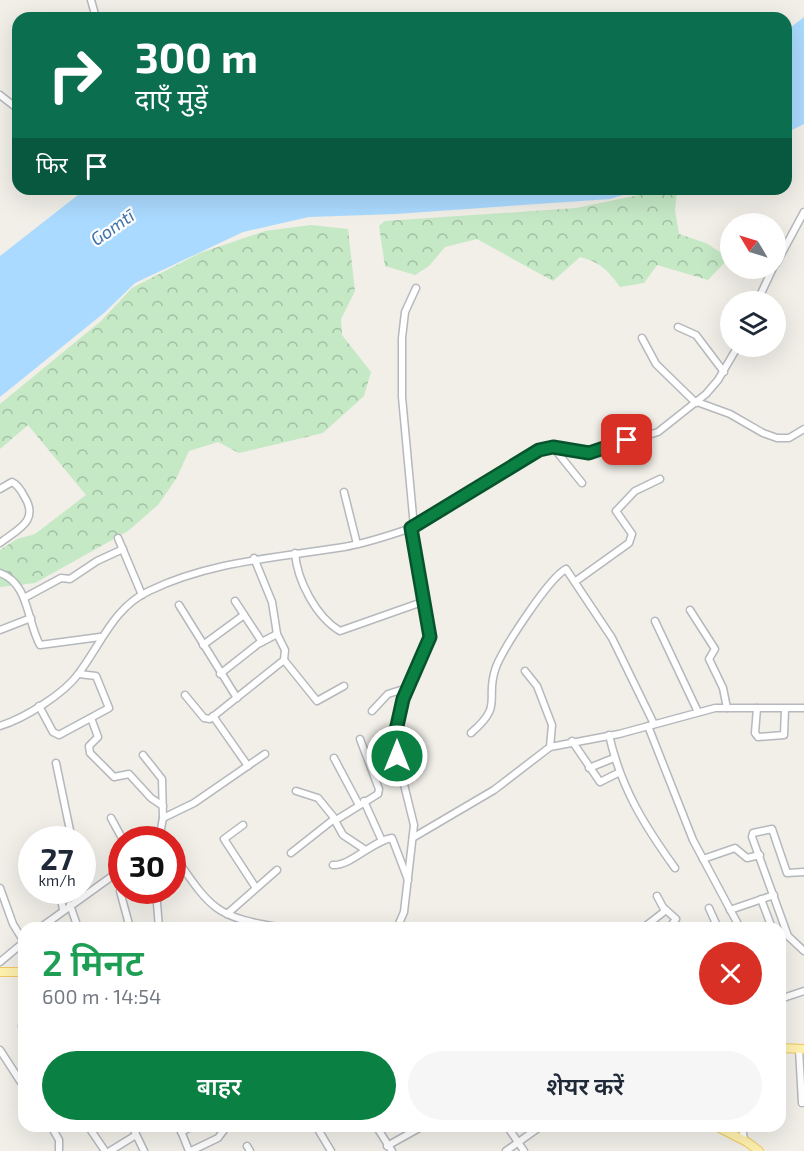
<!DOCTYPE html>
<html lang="hi">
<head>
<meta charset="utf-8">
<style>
  :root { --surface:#fff; --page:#f6f6f7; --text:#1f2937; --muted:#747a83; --accent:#0b8043 }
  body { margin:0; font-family:"Exo 2","Noto Sans Devanagari",sans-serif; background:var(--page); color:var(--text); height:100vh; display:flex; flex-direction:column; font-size:22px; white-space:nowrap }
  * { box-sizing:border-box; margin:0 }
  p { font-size:20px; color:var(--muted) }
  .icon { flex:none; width:33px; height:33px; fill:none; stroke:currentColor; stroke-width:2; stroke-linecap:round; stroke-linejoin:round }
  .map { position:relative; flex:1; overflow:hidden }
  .sheet { position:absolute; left:18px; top:922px; width:768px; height:210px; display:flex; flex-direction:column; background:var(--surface); border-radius:18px; box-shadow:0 6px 24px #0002 }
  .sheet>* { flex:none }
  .guide { position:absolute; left:12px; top:12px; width:780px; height:183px; border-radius:18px; box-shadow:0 6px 24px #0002; background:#0b6e4f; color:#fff; overflow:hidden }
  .needle { width:39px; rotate:308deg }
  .tools { position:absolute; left:720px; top:213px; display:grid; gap:12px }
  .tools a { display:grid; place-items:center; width:66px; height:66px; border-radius:50%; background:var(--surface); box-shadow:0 6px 24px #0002; font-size:30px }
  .speed { position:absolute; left:18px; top:826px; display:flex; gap:12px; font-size:30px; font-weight:700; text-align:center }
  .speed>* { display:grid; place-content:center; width:78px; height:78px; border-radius:50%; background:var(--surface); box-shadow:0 6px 24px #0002; line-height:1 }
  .speed small { font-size:15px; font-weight:400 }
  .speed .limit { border:9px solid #d22; background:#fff; color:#111 }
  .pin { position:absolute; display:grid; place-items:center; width:51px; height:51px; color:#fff; margin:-26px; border-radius:12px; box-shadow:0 3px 9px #0006 }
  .me { position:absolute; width:66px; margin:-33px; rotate:0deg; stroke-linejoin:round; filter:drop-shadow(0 0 4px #0008) }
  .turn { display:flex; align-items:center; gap:21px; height:126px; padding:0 24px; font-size:27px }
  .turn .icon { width:78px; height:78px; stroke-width:2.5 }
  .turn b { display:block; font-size:42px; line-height:51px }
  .then { display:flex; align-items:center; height:57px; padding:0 24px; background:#0003; gap:12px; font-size:22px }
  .round { display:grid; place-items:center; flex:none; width:63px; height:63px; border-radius:32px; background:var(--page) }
  .headline { display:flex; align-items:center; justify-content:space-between; height:102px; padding:0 24px }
  h1 { font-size:36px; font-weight:600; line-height:45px; color:#1e9e55 }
  .cta { display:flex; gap:12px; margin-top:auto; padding:12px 24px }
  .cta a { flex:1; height:69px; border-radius:36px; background:var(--accent); color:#fff; font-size:24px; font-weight:600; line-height:69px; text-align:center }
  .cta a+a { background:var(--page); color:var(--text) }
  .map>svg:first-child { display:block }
</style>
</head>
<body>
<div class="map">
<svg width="804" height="1151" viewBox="0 0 804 1151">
  <defs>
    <pattern id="forest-crowns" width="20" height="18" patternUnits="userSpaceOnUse" patternTransform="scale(1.5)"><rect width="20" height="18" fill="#c5e8c5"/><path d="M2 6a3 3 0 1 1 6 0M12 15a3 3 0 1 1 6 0" fill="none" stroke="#a3c0a4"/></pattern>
  </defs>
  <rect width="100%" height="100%" fill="#f1efe8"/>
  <g fill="url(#forest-crowns)">
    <path d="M668,189L677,192L675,210L679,234L706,243L729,258L708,280L657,265L644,283L620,287C609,271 600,262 580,257L553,281L477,239L445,247L429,266L415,275L385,266L379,226L385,221L576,208Z"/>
    <path d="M311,225L348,229L355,291L341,319L342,335L371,372L364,396L323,433L239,453L218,442L189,451L176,479L158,505L128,531L35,583L0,587V550L17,539L35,534L86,495L28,425L0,449V404L101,321L132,288L200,253L265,231Z"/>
  </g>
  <g fill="#aadaff">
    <path d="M804,17V124L786,133V31Z"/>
    <path d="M91,189H643L610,199L395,214L309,217L243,232L135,283L104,313L0,397V256L78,195Z"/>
  </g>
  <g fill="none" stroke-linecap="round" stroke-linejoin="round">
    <defs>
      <g id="minor">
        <path d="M91,0L96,18"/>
        <path d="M0,95L18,109"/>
        <path d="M776,264L804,212"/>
        <path d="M757,302L773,268"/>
        <path d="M678,327L696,335L724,372"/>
        <path d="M642,338L656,364L696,403"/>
        <path d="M697,402L730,414L763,433L777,438H789L804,429"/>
        <path d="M553,447L582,483"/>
        <path d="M0,489L12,482C18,485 21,490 24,496C40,521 18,529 0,543"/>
        <path d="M344,492L357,544"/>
        <path d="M414,527L402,397V338L405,312L416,288"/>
        <path d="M118,538L142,595"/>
        <path d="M295,553C297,580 316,617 340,631L425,601"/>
        <path d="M0,573C29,583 27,622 40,645L100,637"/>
        <path d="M576,581L629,543L632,534L616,511L635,491L660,479"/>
        <path d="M24,598L61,578L70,579L97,561L123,549"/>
        <path d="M235,601L262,642"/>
        <path d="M179,605L237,698"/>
        <path d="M690,610L715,649L709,659L723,688L727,708"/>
        <path d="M655,621L698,712"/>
        <path d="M0,630L31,618"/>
        <path d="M203,645L244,615"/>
        <path d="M284,660L317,701L344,686"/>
        <path d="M525,671L537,686L552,725L550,747"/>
        <path d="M220,674L258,644L277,634"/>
        <path d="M185,695L204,718L210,719L284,660L285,650L277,634L272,602L254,558"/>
        <path d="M39,706L53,732L59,735L109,708L96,676L79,674"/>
        <path d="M757,708L755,733L758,737L784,735L785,709"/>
        <path d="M372,711L388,694L407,688"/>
        <path d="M213,716L248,766"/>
        <path d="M91,718L98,737L89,746L90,753L114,777L129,774L151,798L163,806"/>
        <path d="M0,726C25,718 64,694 79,673C101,644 114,607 149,591C211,561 277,558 344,547C367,543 391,535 414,527L539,450L553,447L589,453L658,432L706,394L718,380L738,346"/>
        <path d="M648,726L693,840L740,928"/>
        <path d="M471,733C505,704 484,700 496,667C504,647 549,578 566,569L612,638L654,724"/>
        <path d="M609,735C621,788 644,825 675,868"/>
        <path d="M572,741L600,782L618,773"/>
        <path d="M143,755L162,779L163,818L159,840"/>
        <path d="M334,758L359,805"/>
        <path d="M56,763L72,840"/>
        <path d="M589,768L614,758"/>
        <path d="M296,791L318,798L336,820L378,794L379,789L360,739"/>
        <path d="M364,801L382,841"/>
        <path d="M111,818L123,840"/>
        <path d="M163,818L194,803L265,754"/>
        <path d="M243,825L224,839L256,888"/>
        <path d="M414,837L494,790L550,747L619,734L715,708H804"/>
        <path d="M172,853C186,871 199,895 217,908C235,921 262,924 283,928"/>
        <path d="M291,853L334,819L343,835L364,849"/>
        <path d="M703,859L735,848L747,858L760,855"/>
        <path d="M333,865C351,866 372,841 392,838L408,880"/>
        <path d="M804,872L787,873L772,829L753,833L752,837L788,936L804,951"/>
        <path d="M0,888L13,924L24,942"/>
        <path d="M59,891L63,909"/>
        <path d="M120,891L130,928"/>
        <path d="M156,891L159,928"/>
        <path d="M761,899L772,928"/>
        <path d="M70,905L78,928"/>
        <path d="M709,908L718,928"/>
        <path d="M665,909L676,919L669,928"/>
        <path d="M730,910L774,895"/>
        <path d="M227,914L277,870"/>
        <path d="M40,928L122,869"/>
        <path d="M397,928L404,912L414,825L397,756L395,735L403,699L430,637L411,528"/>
        <path d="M643,928L665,911L657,896"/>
        <path d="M0,962L24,942"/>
        <path d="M780,999L804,991"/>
        <path d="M22,1026L24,1030"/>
        <path d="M799,1049L802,1103"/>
        <path d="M0,1050L24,1087"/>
        <path d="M51,1126L59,1140V1151"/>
        <path d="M88,1126L105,1151"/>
        <path d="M132,1126L144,1151"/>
        <path d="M179,1126L189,1151"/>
        <path d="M316,1126L331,1151"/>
        <path d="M376,1126L392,1151"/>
        <path d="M507,1126L524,1151"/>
        <path d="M742,1126L744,1140"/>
        <path d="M181,1132L193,1126"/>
        <path d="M247,1146L250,1151"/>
        <path d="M387,1146L423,1126"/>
        <path d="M110,1151L136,1135"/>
        <path d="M191,1151L218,1138L227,1126"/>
        <path d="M506,1151L541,1126"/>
      </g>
      <g id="major">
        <path d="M0,972H24"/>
        <path d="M780,1048L804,1049"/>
        <path d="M716,1126L747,1142L759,1151"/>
      </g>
    </defs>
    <use href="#minor" stroke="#b5b8bc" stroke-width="9"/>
    <use href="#major" stroke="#f2c960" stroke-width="10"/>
    <use href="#minor" stroke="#fff" stroke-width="6"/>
    <use href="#major" stroke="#fff2af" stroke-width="8"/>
  </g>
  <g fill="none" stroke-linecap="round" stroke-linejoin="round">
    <defs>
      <path id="route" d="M397,756L395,735L403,699L430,637L411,528L539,450L553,447L589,453L627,440"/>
    </defs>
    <use href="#route" stroke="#07532c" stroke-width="15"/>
    <use href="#route" stroke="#0b8043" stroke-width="10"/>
  </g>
  <g text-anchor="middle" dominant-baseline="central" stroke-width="4.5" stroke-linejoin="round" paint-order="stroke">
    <g font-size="18" font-style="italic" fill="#4174aa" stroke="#fff">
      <text transform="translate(112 227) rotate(-35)">Gomtī</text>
    </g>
  </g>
</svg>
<div class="tools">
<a><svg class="needle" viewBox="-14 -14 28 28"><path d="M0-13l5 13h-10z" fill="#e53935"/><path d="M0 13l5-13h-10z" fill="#747a83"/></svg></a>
<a><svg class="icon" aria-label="layers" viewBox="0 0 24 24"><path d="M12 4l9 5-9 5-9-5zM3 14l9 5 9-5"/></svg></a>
</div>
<div class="speed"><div>27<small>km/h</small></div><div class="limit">30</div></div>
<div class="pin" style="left:627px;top:440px;background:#d93025"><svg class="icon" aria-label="arrive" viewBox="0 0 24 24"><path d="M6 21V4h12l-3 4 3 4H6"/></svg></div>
<svg class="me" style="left:397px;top:756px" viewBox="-20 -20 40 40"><circle r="17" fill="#0b8043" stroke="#fff" stroke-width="3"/><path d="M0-11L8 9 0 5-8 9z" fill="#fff"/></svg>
<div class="guide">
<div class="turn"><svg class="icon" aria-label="right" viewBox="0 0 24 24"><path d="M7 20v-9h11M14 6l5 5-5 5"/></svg><div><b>300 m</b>दाएँ मुड़ें</div></div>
<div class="then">फिर<svg class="icon" aria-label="arrive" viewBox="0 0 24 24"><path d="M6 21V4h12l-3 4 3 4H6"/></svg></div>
</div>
<section class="sheet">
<div class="headline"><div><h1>2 मिनट</h1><p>600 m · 14:54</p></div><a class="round" style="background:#d93025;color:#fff"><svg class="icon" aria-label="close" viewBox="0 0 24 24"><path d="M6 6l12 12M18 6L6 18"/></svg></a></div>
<div class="cta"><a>बाहर</a><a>शेयर करें</a></div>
</section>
</div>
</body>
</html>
